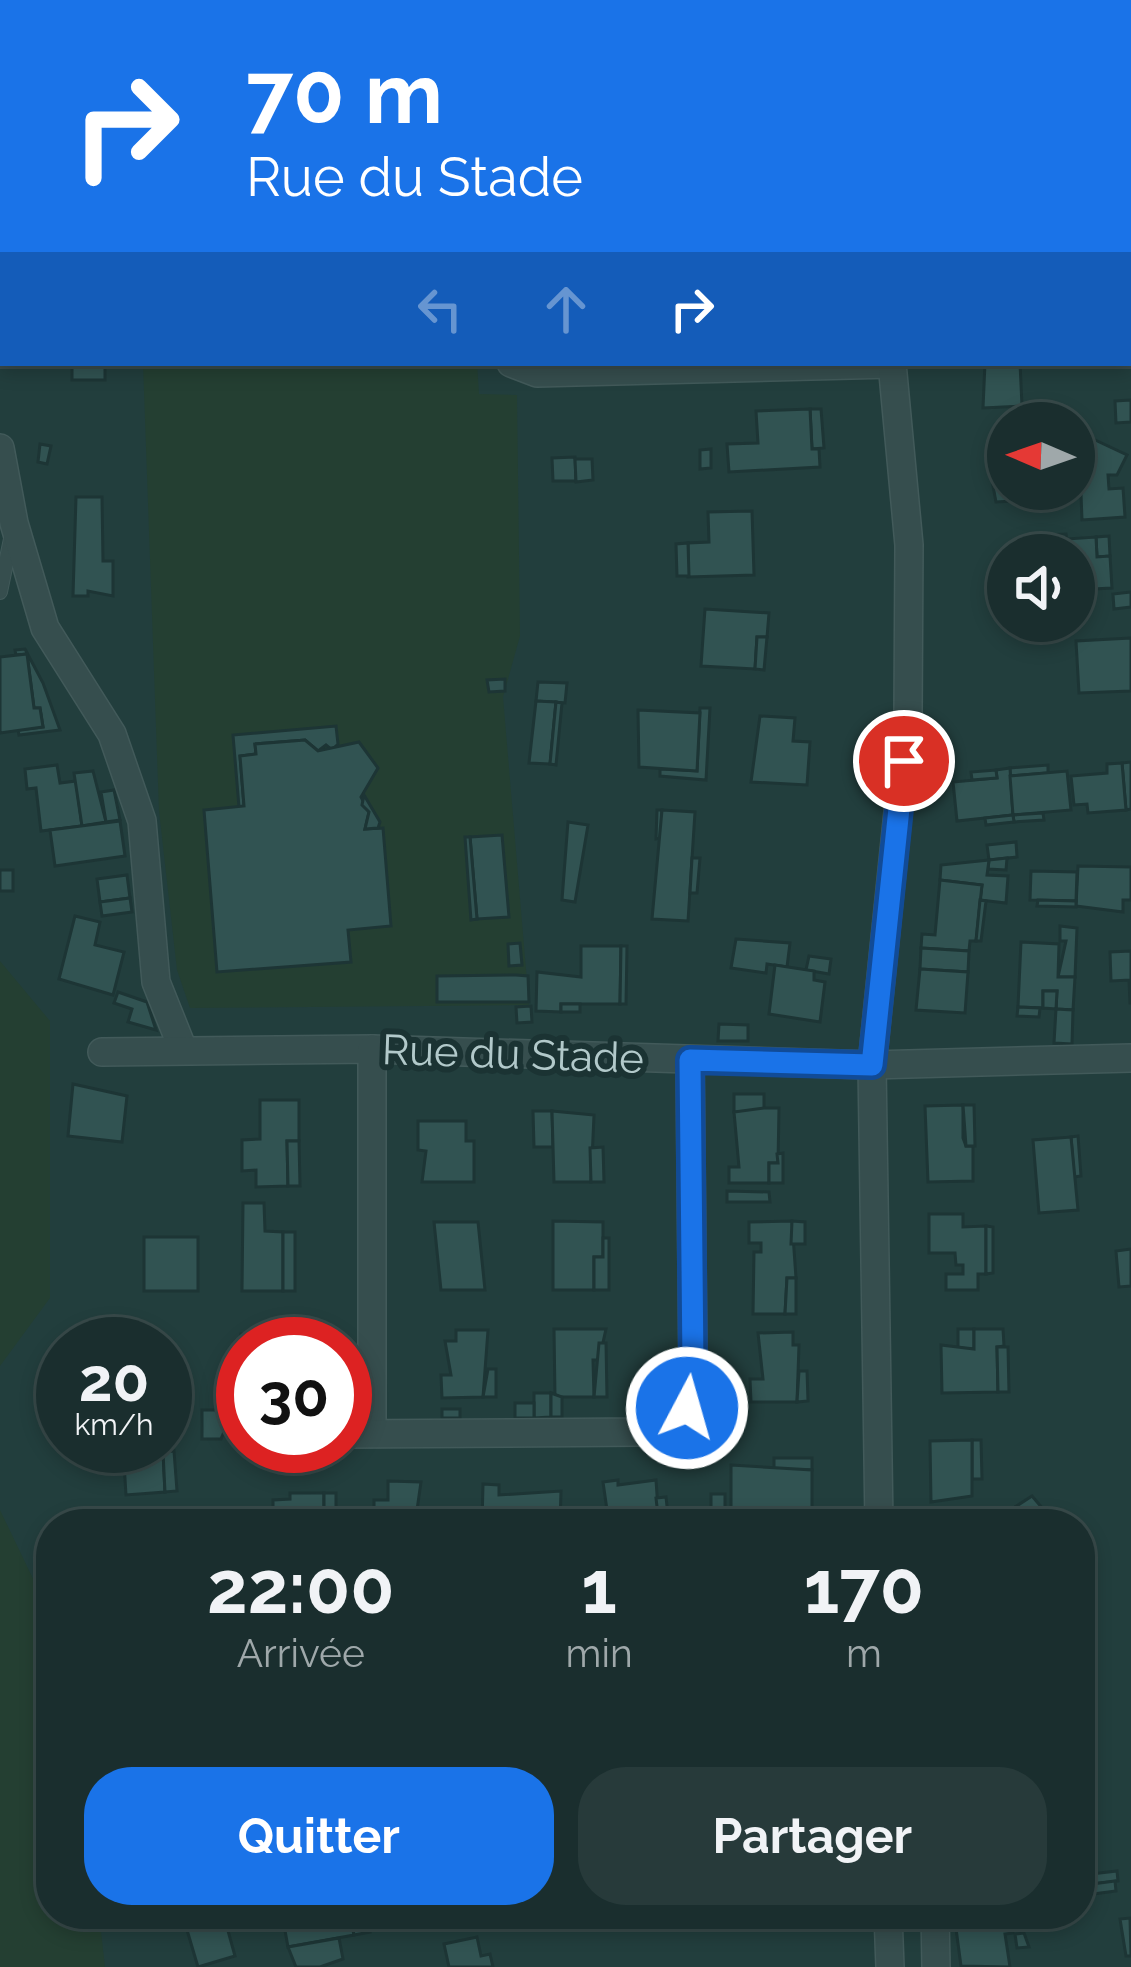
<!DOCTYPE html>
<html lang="fr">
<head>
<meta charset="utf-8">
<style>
  :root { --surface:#1a2e2e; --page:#273a3a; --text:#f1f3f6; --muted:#9fa8aa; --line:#384a4a; --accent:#1a73e8 }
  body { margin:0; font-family:Raleway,sans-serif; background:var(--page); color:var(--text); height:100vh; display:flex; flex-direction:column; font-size:45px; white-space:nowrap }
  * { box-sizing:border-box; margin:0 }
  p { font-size:39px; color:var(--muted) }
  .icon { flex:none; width:66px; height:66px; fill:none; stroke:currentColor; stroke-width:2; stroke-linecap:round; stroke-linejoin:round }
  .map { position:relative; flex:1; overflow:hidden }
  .sheet { position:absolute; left:36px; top:1509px; width:1059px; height:420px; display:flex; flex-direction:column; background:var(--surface); border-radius:48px; box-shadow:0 6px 18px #0003,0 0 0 3px var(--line) }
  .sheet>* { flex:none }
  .top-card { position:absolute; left:0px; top:0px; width:1131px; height:366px; box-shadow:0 6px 18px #0003,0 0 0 3px var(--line); background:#1a73e8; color:#fff; overflow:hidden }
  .needle { width:78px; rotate:272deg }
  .tools { position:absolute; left:987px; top:402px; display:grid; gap:24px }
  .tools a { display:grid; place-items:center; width:108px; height:108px; border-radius:50%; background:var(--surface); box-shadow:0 6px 18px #0003,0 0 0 3px var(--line); font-size:60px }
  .speed { position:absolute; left:36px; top:1317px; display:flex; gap:24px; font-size:60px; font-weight:700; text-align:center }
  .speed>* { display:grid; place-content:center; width:156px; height:156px; border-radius:50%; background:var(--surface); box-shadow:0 6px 18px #0003,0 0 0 3px var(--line); line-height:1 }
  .speed small { font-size:30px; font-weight:400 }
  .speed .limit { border:18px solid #d22; background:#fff; color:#111 }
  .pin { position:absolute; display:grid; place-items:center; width:102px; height:102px; color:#fff; margin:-51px; border:6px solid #fff; border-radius:50%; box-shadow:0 3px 12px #0007 }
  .me { position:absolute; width:132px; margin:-66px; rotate:6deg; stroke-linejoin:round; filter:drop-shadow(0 0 9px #0008) }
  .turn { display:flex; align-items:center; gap:42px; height:252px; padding:0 48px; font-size:54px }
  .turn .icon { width:156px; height:156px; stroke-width:2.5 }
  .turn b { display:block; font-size:84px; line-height:102px }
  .lanes { display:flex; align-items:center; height:114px; padding:0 48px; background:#0003; justify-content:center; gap:60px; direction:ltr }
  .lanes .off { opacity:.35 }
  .eta { display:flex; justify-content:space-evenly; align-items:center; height:204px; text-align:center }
  .eta b { font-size:72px; font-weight:700; line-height:84px }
  .action { display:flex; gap:24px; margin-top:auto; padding:24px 48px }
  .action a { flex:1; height:138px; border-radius:48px; background:var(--accent); color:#fff; font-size:48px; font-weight:700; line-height:138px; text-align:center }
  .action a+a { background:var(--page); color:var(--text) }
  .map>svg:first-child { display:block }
</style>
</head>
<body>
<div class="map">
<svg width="1131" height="1967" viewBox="0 0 1131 1967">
  <rect width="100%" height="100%" fill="#223e3d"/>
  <g fill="#243f32">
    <path d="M0,0L109,3H3V169Z"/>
    <path d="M143,363H477L479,394L517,395L520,636L503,697L529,1005L190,1008L177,970L159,811Z"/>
    <path d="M0,961L50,1021V1298L0,1366Z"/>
    <path d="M0,1510L51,1616V1914H99L105,1967H0Z"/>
  </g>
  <g fill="#315352" stroke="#1d3535" stroke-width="3">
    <path d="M593,0H667L668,3H593Z"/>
    <path d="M775,0H823V2L775,3Z"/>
    <rect x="72" y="363" width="33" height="17"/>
    <path d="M985,363H1020L1022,406L983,408Z"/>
    <path d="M1131,400V422L1116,423L1115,401Z"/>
    <path d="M810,409H821L824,448L812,449Z"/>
    <path d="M810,409L812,449H819L820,467L729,472L727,444L758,443L756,411Z"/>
    <path d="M1093,439L1127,455L1117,475H1108L1109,489L1123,488L1125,517L1082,520L1080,468Z"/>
    <path d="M40,444L51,446L47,464L38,462Z"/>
    <path d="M711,449V468L700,469V450Z"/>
    <path d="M1008,453V489H1052L1053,499L996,502L987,454Z"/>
    <path d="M575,457L576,481H553L552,458Z"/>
    <path d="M575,459H592L593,480L576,482Z"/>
    <path d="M76,497H102L103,561H113V596L88,591V596H73Z"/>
    <path d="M752,511L754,575L688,577V543L709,542L708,512Z"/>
    <path d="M1066,534L1068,546L1048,547V535Z"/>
    <path d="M1109,536L1110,556L1097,557L1096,537Z"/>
    <path d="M1096,537L1097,557L1110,556L1112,588L1074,590V555H1022L1021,541L1048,540V547L1068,546L1066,539Z"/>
    <path d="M688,543L689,576H677L676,544Z"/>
    <path d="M1131,592V607L1114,609L1113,594Z"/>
    <path d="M705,609L769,613L767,637H757L755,669L701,666Z"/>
    <path d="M757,637H767L764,670L755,669Z"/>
    <path d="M1131,638V691L1079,693L1076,641Z"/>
    <path d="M25,649L43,683L60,730L19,735L18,730L43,727L40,708H34L27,654L16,655L15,650Z"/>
    <path d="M27,654L34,708H40L43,727L0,733V657Z"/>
    <path d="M505,679V691L489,692L487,680Z"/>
    <path d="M538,682L567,683L565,703L536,701Z"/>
    <path d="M536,701L556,702L550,764L529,763Z"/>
    <path d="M556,702L562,703L556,765L550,764Z"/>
    <path d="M700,708H710L706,780L660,776V769L697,771Z"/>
    <path d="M638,710L700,713L697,771L639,767Z"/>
    <path d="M760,716L795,718L793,741L810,742L807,785L751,782Z"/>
    <path d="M336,726L338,744L332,750L326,745L318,751L305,740L255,744L256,754L240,756L244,806L239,807L233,735Z"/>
    <path d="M305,740L318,751L359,742L378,768L361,797L369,812L365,829L383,828L391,926L348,930L351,962L217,972L204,810L244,806L240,756L256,754L255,744Z"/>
    <path d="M1131,762V809L1126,810L1122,763Z"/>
    <path d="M1122,763L1126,810L1088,813L1087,804L1074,805L1071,776L1107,773V764Z"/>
    <path d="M57,765L60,783L76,781L82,826L41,831L36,788L27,789L25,769Z"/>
    <path d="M1048,765V773L1010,776V768Z"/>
    <path d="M1010,768L1013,815L957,821L953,782L997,778L996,770Z"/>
    <path d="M996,770L997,778L972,780L971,772Z"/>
    <path d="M93,771L106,822L82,826L74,773Z"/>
    <path d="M1067,771L1071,810L1013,815L1010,776Z"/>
    <path d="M114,790L120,820L106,822L101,792Z"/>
    <path d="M364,795L380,822L378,828L365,829L369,812L362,805Z"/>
    <path d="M657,810H662L661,838L656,839Z"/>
    <path d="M662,810L695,812L688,921L652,919Z"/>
    <path d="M1043,813L1044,820L1014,822L1013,815Z"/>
    <path d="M1013,815L1014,822L986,825L985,818Z"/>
    <path d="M120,821L125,856L55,866L50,830Z"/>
    <path d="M568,822L588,825L575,902L562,900Z"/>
    <path d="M502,835L509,917L477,919L470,837Z"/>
    <path d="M465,837H470L477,919L471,920Z"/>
    <path d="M1016,842L1017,857L989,860L987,845Z"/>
    <path d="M692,858H700L697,893H690Z"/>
    <path d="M1007,858L1006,870L988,869L989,860Z"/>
    <path d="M989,860L987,875L1008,876L1006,903L980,900L982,885L940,880L941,865Z"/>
    <path d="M1078,866L1131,867V900H1123V912L1076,906Z"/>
    <rect x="0" y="870" width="13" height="21"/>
    <path d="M1031,871L1077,872L1076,901L1030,900Z"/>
    <path d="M127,875L130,898L100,902L97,879Z"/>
    <path d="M940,880L982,885L976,941H970L969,951L921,948L922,934L935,935Z"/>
    <path d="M130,898L132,912L102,916L100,902Z"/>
    <path d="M980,900L986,901L981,941H976Z"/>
    <path d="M1038,900L1076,901V907L1037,906Z"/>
    <path d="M75,916L100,922L95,945L124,952L113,995L59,979Z"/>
    <path d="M1060,926L1077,928L1075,977H1058L1066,941H1060Z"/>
    <path d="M736,939L790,943L787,967L767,964L766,973L731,968Z"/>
    <path d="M1021,942L1059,944L1058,977H1075L1073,1010L1056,1009L1057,991H1043V1008L1018,1007Z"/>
    <path d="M520,943L522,965L509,966L508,944Z"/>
    <path d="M581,946H621L620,1004H561V1012L536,1011L537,972L581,977Z"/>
    <path d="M621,946H627L626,1004H620Z"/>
    <path d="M921,948L969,951L968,972L920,969Z"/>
    <path d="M1131,951V1003H1130L1129,980L1111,981L1110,952Z"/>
    <path d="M809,956L831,959L829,974L806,970Z"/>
    <path d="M775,965L814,971V980L825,982L820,1022L769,1014Z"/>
    <path d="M920,969L968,972L965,1013L916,1010Z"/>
    <path d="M516,975L528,976L529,1002H437V976Z"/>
    <path d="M1043,991H1057L1056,1009L1043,1008Z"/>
    <path d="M118,992L147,1002L156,1030L128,1022L132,1009L114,1003Z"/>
    <rect x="561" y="1004" width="19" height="8"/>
    <path d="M531,1006L532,1022L517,1023L516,1007Z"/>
    <path d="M1018,1007L1040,1008L1039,1017L1017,1016Z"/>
    <path d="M1056,1009L1073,1010L1072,1044L1054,1043Z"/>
    <path d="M719,1024L748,1025V1041H718Z"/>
    <path d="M73,1084L127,1096L122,1142L68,1136Z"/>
    <rect x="734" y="1094" width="30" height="18"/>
    <path d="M260,1100H299V1141H287L288,1186L256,1187V1170L242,1171V1140L260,1139Z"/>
    <path d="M963,1105V1138L966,1146H973V1181L928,1182L925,1106Z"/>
    <path d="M963,1105H974L975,1146H966Z"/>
    <path d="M764,1108H779L778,1163H769V1183H729V1167H739L734,1112Z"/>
    <path d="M533,1111H552L553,1147H534Z"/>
    <path d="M552,1111L594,1115L591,1182H554Z"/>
    <path d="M418,1121H466V1141H474V1182H422L426,1151L418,1150Z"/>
    <path d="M1078,1136L1081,1176L1074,1177L1071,1137Z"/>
    <path d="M1071,1137L1078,1210L1039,1213L1033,1140Z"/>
    <path d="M287,1141H299L300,1186H288Z"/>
    <path d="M603,1147L604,1182H591L590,1148Z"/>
    <path d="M783,1153V1183H769V1163H778L777,1154Z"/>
    <path d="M727,1191L769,1192L770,1202H727Z"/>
    <path d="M243,1203H264L265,1231L283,1232V1291H242Z"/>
    <path d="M929,1214H963V1227L986,1226V1274H978V1290H946V1274H963V1265H956L955,1253H929Z"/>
    <path d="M553,1221L603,1222V1257H594V1290H553Z"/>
    <path d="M792,1221L796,1278H787L785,1314H753L754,1252H761V1243H749V1222Z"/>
    <path d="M792,1221L805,1222V1244H791Z"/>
    <path d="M434,1222H478L485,1290H441Z"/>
    <path d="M986,1226L993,1227V1273L986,1274Z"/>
    <rect x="283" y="1232" width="12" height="59"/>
    <rect x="144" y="1237" width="54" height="54"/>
    <path d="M603,1238H609V1290H594V1257H603Z"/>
    <path d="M1131,1249V1286L1119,1287L1116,1251Z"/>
    <path d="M787,1278H796V1314H785Z"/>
    <path d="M278,1329H318V1344H243L241,1378V1334Z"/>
    <path d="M554,1329H606L599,1360H593L594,1397H555Z"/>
    <path d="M958,1329H974V1349L958,1348Z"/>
    <path d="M974,1329H1003L1004,1346L997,1347L998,1392L942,1393L941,1345L974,1349Z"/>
    <path d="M456,1330H488L483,1397L442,1398L441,1375H451L445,1341H456Z"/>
    <path d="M793,1332V1345H799L797,1402H751L750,1379H763L758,1333Z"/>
    <path d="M599,1343H606L607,1397H594Z"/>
    <path d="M997,1347H1008L1009,1392H998Z"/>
    <path d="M488,1369H496V1397H483Z"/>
    <path d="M799,1371H807L808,1401L797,1402Z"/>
    <path d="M534,1393H551V1417L534,1418Z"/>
    <path d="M551,1393L562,1397V1417H551Z"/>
    <rect x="515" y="1403" width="19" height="15"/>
    <rect x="442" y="1409" width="18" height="9"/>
    <path d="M202,1410H233L221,1439H202Z"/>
    <path d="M165,1416L171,1451L163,1452L165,1492L126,1495L123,1446H165Z"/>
    <path d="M972,1440H981L982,1479H972Z"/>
    <path d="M972,1440V1496L931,1502L930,1441Z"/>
    <path d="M174,1451L177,1491L165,1492L163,1452Z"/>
    <rect x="774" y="1458" width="38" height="12"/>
    <path d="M731,1465L812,1470V1509L731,1510Z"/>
    <path d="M618,1480V1485L656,1480L659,1524H609L603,1482Z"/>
    <path d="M388,1481L421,1482L415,1524H374V1500H388Z"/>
    <path d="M483,1484L499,1485V1495L561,1491L560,1524H482Z"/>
    <path d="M290,1493H324V1513H316V1524H273V1500L290,1499Z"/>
    <rect x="324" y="1493" width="12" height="20"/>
    <rect x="711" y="1494" width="14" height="30"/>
    <path d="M1032,1496L1055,1523L1054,1524H1035L1015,1507Z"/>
    <path d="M666,1497L669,1524H659L656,1498Z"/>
    <path d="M1015,1507L1022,1508L1035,1524H999Z"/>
    <path d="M172,1515V1524H133V1518Z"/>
    <path d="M1117,1871L1118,1881L1092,1884L1091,1874Z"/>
    <path d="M1115,1881L1116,1891L1093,1894L1092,1884Z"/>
    <path d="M195,1914H231L225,1920L235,1956L198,1967L187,1930L198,1926Z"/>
    <path d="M282,1914H350L354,1935L288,1947Z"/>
    <path d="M350,1914H366L370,1932L354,1935Z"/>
    <path d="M740,1914H782L784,1924L743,1930Z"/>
    <path d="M974,1914H1011L1013,1933L1005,1934L1010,1967L961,1966L955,1921L974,1918Z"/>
    <path d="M1130,1918L1131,1956H1126L1120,1919Z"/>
    <path d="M1024,1933L1029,1947L1017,1948L1015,1934Z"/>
    <path d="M477,1937L481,1956L490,1954L493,1967H449L444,1944Z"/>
    <path d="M339,1938L343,1959L320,1967H296L288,1947Z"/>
  </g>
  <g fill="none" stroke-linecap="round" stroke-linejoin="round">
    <defs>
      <g id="service">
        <path d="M846,3L865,0"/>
        <path d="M0,592L12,534"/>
      </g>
      <g id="minor">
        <path d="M300,0L301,3"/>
        <path d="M867,0L868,3"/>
        <path d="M511,363L537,373L892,364"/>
        <path d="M0,448L14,523L45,628L112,734L142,821L156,982L182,1047"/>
        <path d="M102,1052L372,1049L872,1065L1131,1058"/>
        <path d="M372,1433V1049"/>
        <path d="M345,1434L642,1432L667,1424L687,1408L693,1366L690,1060"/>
        <path d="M879,1524L872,1065L908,715L909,545L892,363"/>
        <path d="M888,1914L890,1967"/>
        <path d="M935,1914L936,1967"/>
      </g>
    </defs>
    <use href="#service" stroke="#425a5a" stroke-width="16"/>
    <use href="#minor" stroke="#425a5a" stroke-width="30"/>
    <use href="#service" stroke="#364e4e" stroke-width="14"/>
    <use href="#minor" stroke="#364e4e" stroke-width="27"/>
  </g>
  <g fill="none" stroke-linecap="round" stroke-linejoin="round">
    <defs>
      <path id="route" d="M687,1408L693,1366L690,1060L872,1065L904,761"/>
    </defs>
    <use href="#route" stroke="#114b97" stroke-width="30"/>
    <use href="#route" stroke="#1a73e8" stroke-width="21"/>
  </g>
  <g text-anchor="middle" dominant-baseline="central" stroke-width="12" stroke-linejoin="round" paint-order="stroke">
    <g font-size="42" fill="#b2c9ca" stroke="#1b3333">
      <text transform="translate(513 1054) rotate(2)">Rue du Stade</text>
    </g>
  </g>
</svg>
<div class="tools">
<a><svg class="needle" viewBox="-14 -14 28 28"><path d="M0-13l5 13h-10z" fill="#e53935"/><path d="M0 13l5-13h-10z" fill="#9fa8aa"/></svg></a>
<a><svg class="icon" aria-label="sound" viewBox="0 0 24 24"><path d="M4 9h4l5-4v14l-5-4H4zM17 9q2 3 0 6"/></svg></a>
</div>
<div class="speed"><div>20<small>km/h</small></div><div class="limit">30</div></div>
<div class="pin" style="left:904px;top:761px;background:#d93025"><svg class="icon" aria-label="arrive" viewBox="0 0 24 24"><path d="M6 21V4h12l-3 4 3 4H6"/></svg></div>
<svg class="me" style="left:687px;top:1408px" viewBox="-20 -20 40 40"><circle r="17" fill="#1a73e8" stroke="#fff" stroke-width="3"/><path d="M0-11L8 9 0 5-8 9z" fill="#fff"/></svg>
<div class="top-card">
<div class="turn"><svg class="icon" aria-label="right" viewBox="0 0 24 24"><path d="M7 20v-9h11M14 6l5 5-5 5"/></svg><div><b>70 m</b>Rue du Stade</div></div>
<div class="lanes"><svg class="icon off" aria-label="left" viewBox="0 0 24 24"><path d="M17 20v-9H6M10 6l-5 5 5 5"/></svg><svg class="icon off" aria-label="ahead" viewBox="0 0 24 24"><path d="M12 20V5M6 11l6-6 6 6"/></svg><svg class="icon" aria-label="right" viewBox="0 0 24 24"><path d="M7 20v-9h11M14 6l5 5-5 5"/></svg></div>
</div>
<section class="sheet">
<div class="eta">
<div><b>22:00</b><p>Arrivée</p></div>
<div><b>1</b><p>min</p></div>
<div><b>170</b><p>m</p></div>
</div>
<div class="action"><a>Quitter</a><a>Partager</a></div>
</section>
</div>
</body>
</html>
